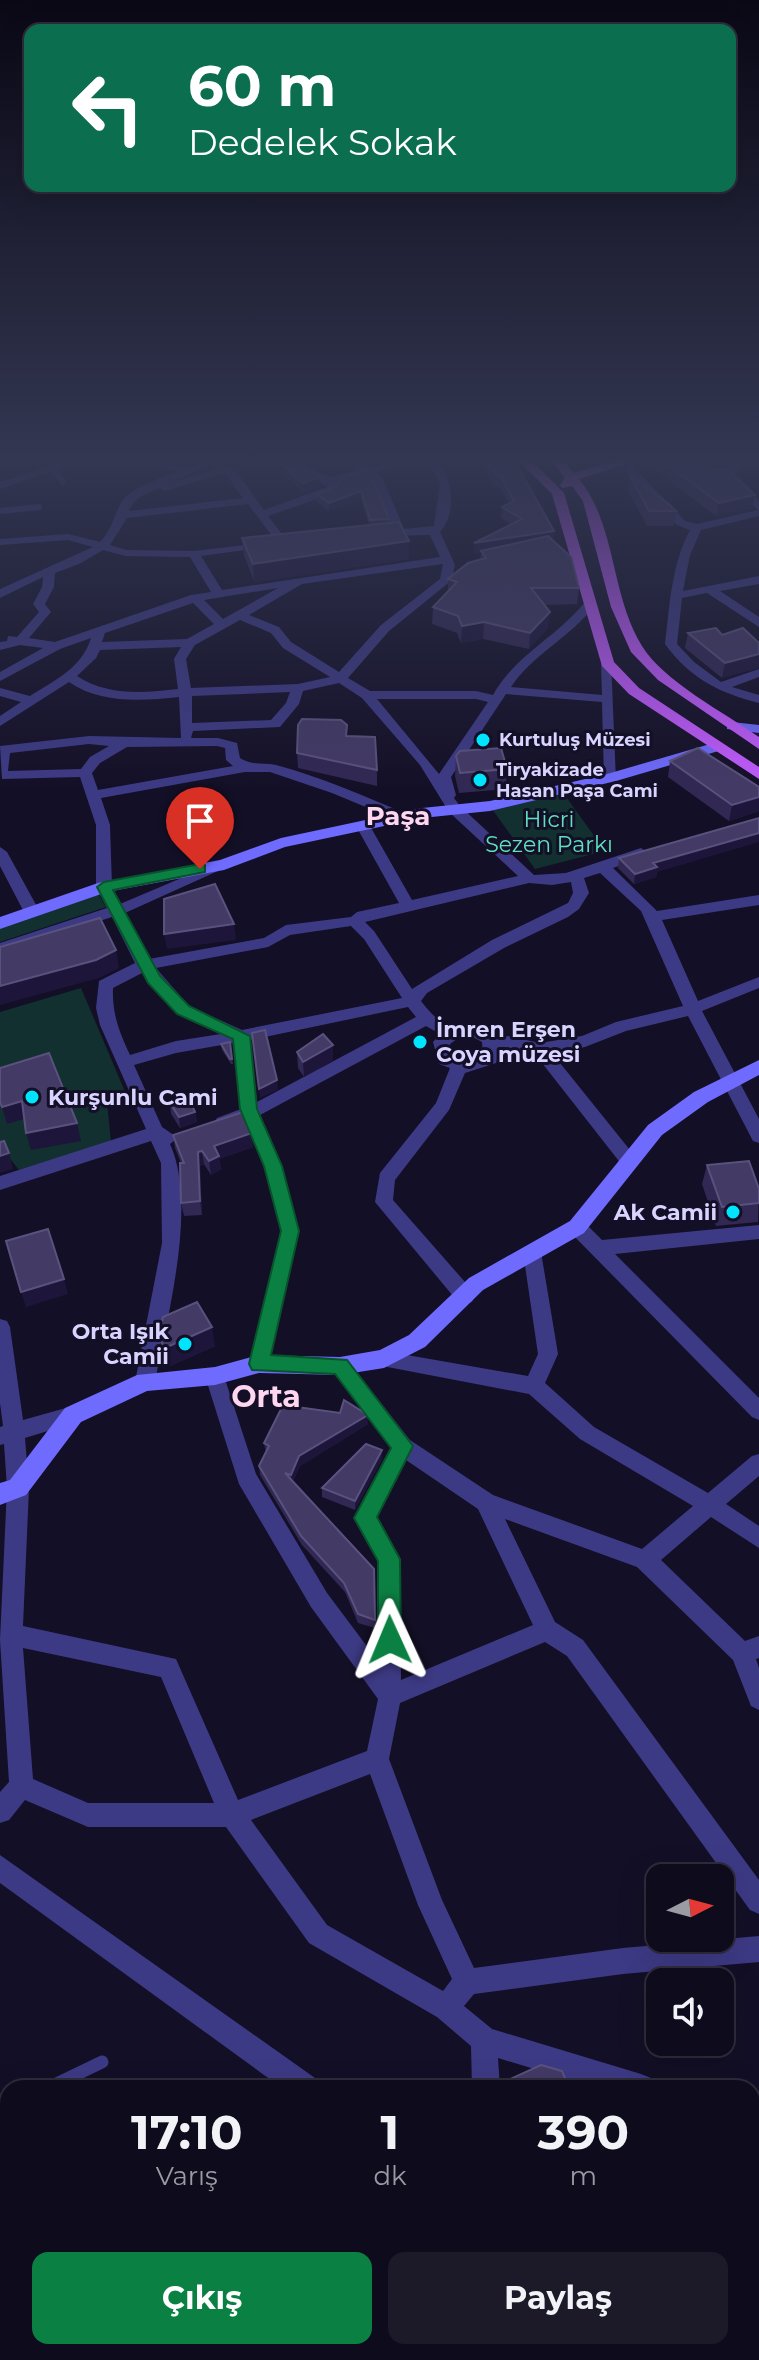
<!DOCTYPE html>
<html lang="tr">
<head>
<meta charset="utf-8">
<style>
  :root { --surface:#0e0b1c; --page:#1c1929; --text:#f1f3f6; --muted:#9b9ba3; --line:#2e2b3b; --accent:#0b8043 }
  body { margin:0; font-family:Montserrat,sans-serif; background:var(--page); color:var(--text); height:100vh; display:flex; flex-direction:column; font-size:30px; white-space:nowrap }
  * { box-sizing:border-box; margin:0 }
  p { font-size:26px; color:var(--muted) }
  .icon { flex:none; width:44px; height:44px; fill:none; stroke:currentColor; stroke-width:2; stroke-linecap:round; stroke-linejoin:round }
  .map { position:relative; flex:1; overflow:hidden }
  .drawer { position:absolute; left:0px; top:2080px; width:760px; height:280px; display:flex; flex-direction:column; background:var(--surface); border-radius:24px 24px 0 0; box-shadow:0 8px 32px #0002,0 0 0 2px var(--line) }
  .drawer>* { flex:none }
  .top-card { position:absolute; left:24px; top:24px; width:712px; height:168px; border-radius:16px; box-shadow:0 8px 32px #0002,0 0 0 2px var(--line); background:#0b6e4f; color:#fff; overflow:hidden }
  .needle { width:52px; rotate:84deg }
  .tools { position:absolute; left:646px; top:1864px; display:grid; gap:16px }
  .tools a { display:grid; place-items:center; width:88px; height:88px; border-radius:16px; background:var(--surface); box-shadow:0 8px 32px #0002,0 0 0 2px var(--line); font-size:40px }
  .pin { position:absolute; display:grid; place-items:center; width:68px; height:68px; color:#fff; margin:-82px -34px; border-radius:50% 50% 50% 0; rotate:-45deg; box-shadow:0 0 8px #0007 }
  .pin .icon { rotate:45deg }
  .me { position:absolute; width:88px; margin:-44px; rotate:359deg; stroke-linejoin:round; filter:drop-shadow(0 0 6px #0008) }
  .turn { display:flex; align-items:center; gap:28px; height:168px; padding:0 32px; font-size:36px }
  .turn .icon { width:104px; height:104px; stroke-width:2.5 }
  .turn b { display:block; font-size:56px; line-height:68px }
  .eta { display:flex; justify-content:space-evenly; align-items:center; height:136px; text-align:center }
  .eta b { font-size:48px; font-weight:700; line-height:56px }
  .cta { display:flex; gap:16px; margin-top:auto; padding:16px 32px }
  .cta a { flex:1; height:92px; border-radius:16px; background:var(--accent); color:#fff; font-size:32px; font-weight:700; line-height:92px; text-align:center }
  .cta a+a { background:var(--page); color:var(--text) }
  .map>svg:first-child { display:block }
</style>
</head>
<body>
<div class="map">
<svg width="759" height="2360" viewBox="0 0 759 2360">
  <rect width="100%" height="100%" fill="#130f26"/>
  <g fill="#12302f">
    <path d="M564,794L605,851L535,869L492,809Z"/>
    <path d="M97,892L106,907L0,942V925Z"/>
    <path d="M81,988L126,1094L107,1102L111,1142L19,1170L8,1156L0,1157V1012Z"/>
  </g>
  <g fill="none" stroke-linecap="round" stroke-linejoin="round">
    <g stroke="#3d3a85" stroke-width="6">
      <path d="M53,469L63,482"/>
      <path d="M0,511L39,507"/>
    </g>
    <g stroke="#3d3a85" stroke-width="13">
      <path d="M48,2088L102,2062"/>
      <path d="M0,2130L8,2122"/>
    </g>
    <g fill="#3d3a85" fill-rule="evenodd">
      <path d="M68,460H84L0,489V482Z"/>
      <path d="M142,460H159L186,468C230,447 240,479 264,510L327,487L284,460H297L329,477L359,470L347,460H359L369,468L400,460H419L376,472L383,479L404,529L434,526L440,483L426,460H437C453,477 457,514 440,532L455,565L452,580L389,631L348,678L370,691H476L493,695C514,656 557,637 585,602H593L595,605C571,637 533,654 511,687L602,695L601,663L611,660L616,781H606L604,778L602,702L506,694L451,777L456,795L454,798L460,806L534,875L566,873L641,848L648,853L646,856L613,868L657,911L759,895V905L662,920L698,1001L759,977V988L702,1011L759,1119V1143L753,1141L688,1016L626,1031L585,1047L552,1053L634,1155L637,1160L628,1167L622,1165L535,1054L508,1048L501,1050L496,1063L465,1073L449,1110L395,1180L393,1200L472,1290L475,1296L472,1302L465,1304L458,1302L375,1202L380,1173L436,1103L450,1068L439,1064L433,1042L440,1034L426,1026L260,1115L282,1166L299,1231L269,1364L266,1370L259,1372L252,1370L249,1364L281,1231L264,1166L245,1121L223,1129L214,1123L217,1118L241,1109L233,1043L176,1053L134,1065L162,1127L178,1138L170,1144C198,1205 167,1317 155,1382L152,1388L145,1391L138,1388L135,1382L162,1243L161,1163L151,1141L0,1190V1176L146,1129L100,1025L96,1008L99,981L135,963L112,917L0,953V943L107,908L96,887V825L80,777L2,779L0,746L89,736L181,738L179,697C142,701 101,704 69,682L0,726V716L21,702L0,696V688L30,696C55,680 82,668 91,638L60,649L0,681V672L43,648L20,645L0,650V642L7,641L8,636L17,637L39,612L33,604L42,587L43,577L0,598V589L93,547L68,540L0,545V539L68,534L100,542C112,530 113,517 121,503C130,487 160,479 177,472ZM211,464L218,468L170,483ZM225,473L243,498L129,511C134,497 147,493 160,488L165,491ZM366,475L373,481L393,530L379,532V536L430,535L440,557L222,590L201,556L266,547L270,546V542L194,551L126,550L110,545L127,518L248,504L278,544H286L288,542L268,516L329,495L338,488L335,483ZM103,550L126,556L190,557L211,592L191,595L55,642L29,638L51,612L45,604L54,587L55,573L79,564ZM443,564L440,579L381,625L339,672L291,642L279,627L249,615L302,584ZM278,588L223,619L204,600ZM193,603L214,624L187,639L102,642L105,633ZM240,620L271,633L283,648L330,677L298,684L191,688L186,659L195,645ZM181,647L174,659L178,689C144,693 107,696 77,676L96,658L100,650ZM339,683L362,698L420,765L449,812L518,876L412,900L370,826L363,822L356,826L399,903L357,912L351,917L286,925L264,938L149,959L125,913L229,866L222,861L217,863L120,904L112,887L110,825L101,798L245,772H270L332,793L397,820H407V814C364,796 321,777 276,765C263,762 252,766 240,758L237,743L218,738H191L193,731L280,727L299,704L303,691ZM290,692L286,703L271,720L192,723V696ZM377,699H476L488,702L439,774ZM89,744L109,746L90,757L81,769L8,771L10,753ZM217,746L225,748L226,760L233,766L98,790L92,773L100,763L127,747ZM600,873L641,911L683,1006L616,1022L582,1036L540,1043L508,1036L498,1039C484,1022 468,1029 451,1025C438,1023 428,1010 421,1001L427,993L504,948L568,917L579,909L589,893L584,878ZM571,882L573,893L568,903L492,940L412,989L374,931L365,922L529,883L552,885ZM351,926L364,939L402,998L242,1030L189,1006L156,968L268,947L290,935ZM142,973L177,1014L221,1034L176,1041L130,1055C119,1031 112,1014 113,988ZM408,1007L416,1017L257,1102L250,1040ZM461,1036L473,1037L482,1042L483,1055L468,1061L453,1056L450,1044Z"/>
      <path d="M742,460H757L733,474L759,501V516L701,530L690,555L683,591L759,576V584L720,591L759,617V627L707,593L682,598L677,644L694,662L721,682L759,669V677L732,687L759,695V703C719,693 690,678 665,644C670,604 671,566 690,530L677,525L620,464L629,462L685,521L697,524L758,510L722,474L729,465Z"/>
      <path d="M0,847L7,852L40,912L37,916H27L24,912L0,866Z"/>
      <path d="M577,1220L584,1222L602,1240L759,1225V1239L615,1254L759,1398V1420L752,1417L570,1232L568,1227L570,1222Z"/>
      <path d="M532,1245L539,1247L541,1252L558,1354L545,1383L594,1427L708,1493L752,1456L759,1454V1476L726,1504L759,1526V1548L711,1517L661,1560L745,1641L759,1636V1658L756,1659L759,1668V1710L751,1706L733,1660L637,1567L505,1519L555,1622L583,1640L759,1880V1914L750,1910L567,1656L545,1642L400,1703L389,1759L442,1900L474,1968L623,1948L759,1936V1962L623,1974L474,1994L464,2006L492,2029L641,2074L651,2078L655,2088H597L498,2058L500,2088H472L471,2046L437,2017L309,1943L226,1827H88L25,1800L9,1820L0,1823V1792L9,1782L0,1640L7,1488L4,1444L0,1445V1427L3,1426L0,1403V1319L7,1321L10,1327L23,1420L73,1406L80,1409L83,1415L80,1421L25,1438L29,1488L23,1626L176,1659L238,1800L367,1751L378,1699L311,1607L239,1484L205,1376L208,1370L215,1367L222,1370L256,1474L327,1593L378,1661V1561L354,1518L392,1447L333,1372L330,1366L333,1360L340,1358L347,1360L410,1440L493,1495L642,1549L693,1506L580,1439L529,1394L377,1365L374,1359L377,1353L384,1351L528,1376L538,1354L523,1252L525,1247ZM406,1460L478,1509L533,1625L401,1680L400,1559L376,1518ZM23,1648L161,1677L214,1803H88L33,1779ZM370,1774L418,1905L452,1979L443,1991L327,1925L251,1820Z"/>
      <path d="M0,1855L315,2078L319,2088H282L0,1883Z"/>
      <path d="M752,2114L759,2116V2144L752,2142Z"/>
      <path d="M0,2160L8,2163V2204L0,2201Z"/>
      <path d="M79,2352H110L113,2360H82Z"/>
      <path d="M193,2352H225L222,2360H190Z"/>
      <path d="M535,2352H565L567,2360H537Z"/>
    </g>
    <g fill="#6f6bff" fill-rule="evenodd">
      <path d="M732,722L759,725V733L727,729V723Z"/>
      <path d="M717,742L722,744V750L616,781L490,811L422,818L285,847L224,870L107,892L0,929V917L98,883L220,860L281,838L422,808L490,801L607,774Z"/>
      <path d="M759,1060V1075L708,1102L662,1135L584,1233L483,1290L425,1347L384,1368L340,1375L259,1373L215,1385L147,1391L81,1422L26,1495L0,1505V1483L10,1480L65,1408L137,1375L215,1367L259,1355L340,1357L380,1350L409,1335L469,1278L570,1221L648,1125L694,1092Z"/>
    </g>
    <g fill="#c25bff" fill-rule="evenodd">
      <path d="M518,460H531L564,493L614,662L639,688L759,767V779L629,694L602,666L552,494Z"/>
      <path d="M551,460H563L574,473L618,460H638L579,479C617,526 610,594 642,646C663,681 725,713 759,737V749L658,680L631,652L611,607L583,501L572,486L562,488L560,485L565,478Z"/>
    </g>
  </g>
  <g fill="#312854">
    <path d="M478,460H514L553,541L579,588L577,604L544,605L548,628L529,649L483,639L461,643L457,633L432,624L433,607L448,592V579L480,559L481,553L474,554L512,525L501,518L502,507L509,504L499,486L495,487L478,462Z"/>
    <path d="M655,460H702L755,495L752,508L716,516L654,469Z"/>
    <path d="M282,465L320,486L303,492L283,474Z"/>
    <path d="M366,471L389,519V523L409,541V559L254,582L244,555L242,538L369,525L361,499L329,511L317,502V494L331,489Z"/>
    <path d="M630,476L676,511L674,526H647L628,490Z"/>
    <path d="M743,628L722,678L685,648L688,633L722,635Z"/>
    <path d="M347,736L377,770V786L298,768L297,753Z"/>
    <path d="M456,756L507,769L506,789L459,793L455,776Z"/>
    <path d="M670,761L759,787V811L729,821L668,777Z"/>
    <path d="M619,858L657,872L656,877L634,884L618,868Z"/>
    <path d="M230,1042L233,1064H231L222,1050L221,1044Z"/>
    <path d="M333,1045V1060L304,1077L298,1068L297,1052Z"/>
    <path d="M170,1103L195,1112L197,1122L180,1128L171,1114Z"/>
    <path d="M173,1135L253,1147L219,1159L221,1169L211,1175L204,1164L200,1166L202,1215L184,1216L181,1203V1163L175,1148Z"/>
    <path d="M707,1165L759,1189L758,1222L716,1226L702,1184Z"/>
    <path d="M159,1338L215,1346L168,1367L163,1357Z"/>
    <path d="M368,1415V1424L300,1466L293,1481L374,1569L375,1628L358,1623L345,1592L302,1545L260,1475L259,1466L266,1453L264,1443Z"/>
    <path d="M382,1450V1459L355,1510L322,1497V1488Z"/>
  </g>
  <g fill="#1d163a">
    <path d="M320,477V486L303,492V483Z"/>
    <path d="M361,491V499L329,511V503Z"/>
    <path d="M755,495L752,508L716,516L719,503Z"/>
    <path d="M554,531L553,542L481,551V553L474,554V543Z"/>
    <path d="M409,541V559L254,582L253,564Z"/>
    <path d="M550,612L548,628L529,649L530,633Z"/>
    <path d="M484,622L483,639L461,643L462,626Z"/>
    <path d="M759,654V668L722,678L725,663Z"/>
    <path d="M759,797V811L729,821L732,805Z"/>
    <path d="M759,833V842L657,872L656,877L634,884L635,874L653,863Z"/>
    <path d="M234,924L236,940L167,949L164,934Z"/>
    <path d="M116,950L119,968L99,978L0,1005V986Z"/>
    <path d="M333,1045V1060L304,1077L303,1062Z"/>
    <path d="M277,1080L278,1090L260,1098L259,1089Z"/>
    <path d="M22,1101L27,1118L7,1124L2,1107Z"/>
    <path d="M195,1112L197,1122L180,1128L179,1117Z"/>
    <path d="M77,1123L81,1141L31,1150L26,1133Z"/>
    <path d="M252,1133L253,1147L219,1159L221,1169L211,1175L209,1161L214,1146Z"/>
    <path d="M202,1151L204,1164L200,1166L202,1215L200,1201L198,1152Z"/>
    <path d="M9,1153L13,1169L0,1173V1156Z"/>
    <path d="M64,1279L68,1294L26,1307L21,1292Z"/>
    <path d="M212,1327L215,1346L168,1367L165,1348Z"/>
    <path d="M368,1415V1424L300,1466L292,1484L291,1475L299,1456Z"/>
    <path d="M382,1450V1459L355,1510V1501Z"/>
  </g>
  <g fill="#433a66" stroke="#5a527e" stroke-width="2">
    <path d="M485,460H514L554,531L474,543L522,519L502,507L514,501L500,475H496Z"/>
    <path d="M661,460H702L714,469L729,470L755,495L719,503Z"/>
    <path d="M282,465L318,475L320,477L303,483Z"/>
    <path d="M366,471L370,475L389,519L370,520L361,491L329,503L317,494L331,489L340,482V477Z"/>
    <path d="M630,476L670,505L676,511H649Z"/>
    <path d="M399,522L409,541L253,564L242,538Z"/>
    <path d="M548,536L571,557L579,588H531L550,612L530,633L484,622L462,626L458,616L433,607L457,582L448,579L468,563L486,558L481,551Z"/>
    <path d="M716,628L722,635L743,628L759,643V654L725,663L688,633Z"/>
    <path d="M302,719L341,720L347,725L346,736L375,737L377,770L297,753L298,725Z"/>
    <path d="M501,748L507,769L460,773L456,756L460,751Z"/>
    <path d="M698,748L759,787V797L732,805L670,761Z"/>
    <path d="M759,818V833L653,863L657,867L635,874L619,858Z"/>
    <path d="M215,884L234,924L164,934V899Z"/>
    <path d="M100,918L116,950L96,960L0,986V947Z"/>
    <path d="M265,1030L277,1080L259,1089L252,1033Z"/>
    <path d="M323,1034L333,1045L303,1062L297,1052Z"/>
    <path d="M230,1042L232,1059H230L221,1044Z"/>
    <path d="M49,1053L77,1123L26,1133L22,1101L2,1107L0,1102V1068Z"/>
    <path d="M188,1097L195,1112L179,1117L170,1103Z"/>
    <path d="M243,1112L252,1133L214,1146L219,1156L209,1161L202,1151L198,1152L200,1201L181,1203L180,1163H184L173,1135Z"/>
    <path d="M4,1141L9,1153L0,1156V1142Z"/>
    <path d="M749,1161L759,1189V1203L722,1207L707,1165Z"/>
    <path d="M48,1229L64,1279L21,1292L6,1241Z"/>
    <path d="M197,1302L212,1327L165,1348L159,1338L163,1317Z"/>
    <path d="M344,1400L368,1415L299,1456L291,1475L285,1473L374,1569L375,1620L358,1614L344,1583L301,1536L259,1466L269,1446L264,1443L283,1405L340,1413Z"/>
    <path d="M366,1444L382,1450L355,1501L322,1488Z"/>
    <path d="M541,2065L562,2071L569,2088H498L497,2085Z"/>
  </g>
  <linearGradient id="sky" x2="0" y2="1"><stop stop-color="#0a0815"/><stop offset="0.58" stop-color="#333752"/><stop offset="1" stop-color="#333752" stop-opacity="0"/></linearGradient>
  <rect width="759" height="791" fill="url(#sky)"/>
  <path fill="#0b8043" stroke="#07532c" stroke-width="2" d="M200,864L205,865V872L113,890L160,976L189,1006L250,1036L257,1109L282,1166L299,1231L271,1355L347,1360L413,1446L377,1517L400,1559L401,1640L398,1648L390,1651L381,1648L378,1640V1561L354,1518L391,1448L335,1374L252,1370L249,1364L281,1231L264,1166L240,1109L233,1039L177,1014L148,983L97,887L104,882Z"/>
  <g fill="#00e5ff" stroke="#130f26" stroke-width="3">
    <circle cx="483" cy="740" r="8"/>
    <circle cx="480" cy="780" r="8"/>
    <circle cx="420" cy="1042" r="8"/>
    <circle cx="32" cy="1097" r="8"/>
    <circle cx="733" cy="1212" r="8"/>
    <circle cx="185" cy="1344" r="8"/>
  </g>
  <g text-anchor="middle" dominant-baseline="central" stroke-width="6" stroke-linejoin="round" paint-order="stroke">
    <g font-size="18" font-weight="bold" fill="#d9d4ff" stroke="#130f26" text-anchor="start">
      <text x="499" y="740">Kurtuluş Müzesi</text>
      <text x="496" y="770">Tiryakizade<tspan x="496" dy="21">Hasan Paşa Cami</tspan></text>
    </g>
    <g font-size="22" fill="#5fe0c0" stroke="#130f26">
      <text x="549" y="819">Hicri<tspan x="549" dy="25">Sezen Parkı</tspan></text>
    </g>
    <g font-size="22" font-weight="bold" fill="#d9d4ff" stroke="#130f26" text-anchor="start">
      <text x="436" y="1029">İmren Erşen<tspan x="436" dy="25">Coya müzesi</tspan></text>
      <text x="48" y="1097">Kurşunlu Cami</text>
      <text x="717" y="1212" text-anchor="end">Ak Camii</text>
      <text x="169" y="1331" text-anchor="end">Orta Işık<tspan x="169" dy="25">Camii</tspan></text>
    </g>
    <g font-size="26" font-weight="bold" fill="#ffd6f0" stroke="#130f26">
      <text x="398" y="816">Paşa</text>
    </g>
    <g font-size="30" font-weight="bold" fill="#ffd6f0" stroke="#130f26">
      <text x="266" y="1396">Orta</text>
    </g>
  </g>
</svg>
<div class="tools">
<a><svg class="needle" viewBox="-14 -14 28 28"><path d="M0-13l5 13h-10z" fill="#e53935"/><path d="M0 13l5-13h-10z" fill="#9b9ba3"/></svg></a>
<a><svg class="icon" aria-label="sound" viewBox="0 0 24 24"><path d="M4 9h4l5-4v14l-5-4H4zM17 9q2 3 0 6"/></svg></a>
</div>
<div class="pin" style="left:200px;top:869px;background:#d93025"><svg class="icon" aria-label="arrive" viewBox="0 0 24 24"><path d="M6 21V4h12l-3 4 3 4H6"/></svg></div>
<svg class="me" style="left:390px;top:1640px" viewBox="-20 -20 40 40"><path d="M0-17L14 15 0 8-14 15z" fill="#0b8043" stroke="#fff" stroke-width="4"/></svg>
<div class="top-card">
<div class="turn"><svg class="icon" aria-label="left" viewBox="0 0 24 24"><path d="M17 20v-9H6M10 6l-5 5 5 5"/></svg><div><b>60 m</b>Dedelek Sokak</div></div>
</div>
<section class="drawer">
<div class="eta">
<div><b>17:10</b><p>Varış</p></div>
<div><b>1</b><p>dk</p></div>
<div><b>390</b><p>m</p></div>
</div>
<div class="cta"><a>Çıkış</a><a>Paylaş</a></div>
</section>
</div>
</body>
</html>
